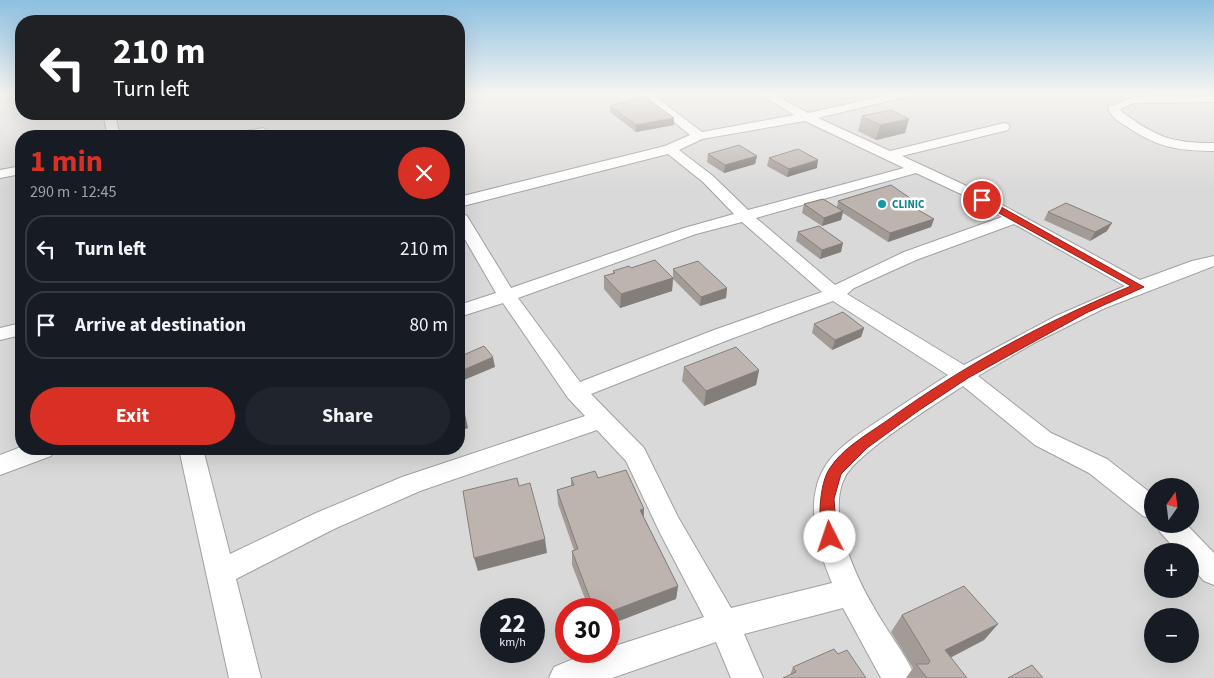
<!DOCTYPE html>
<html lang="en">
<head>
<meta charset="utf-8">
<style>
  :root { --surface:#171b24; --page:#20242c; --text:#f1f3f6; --muted:#9ea1a6; --line:#363941; --accent:#d93025 }
  body { margin:0; font-family:"Source Sans 3",sans-serif; background:var(--page); color:var(--text); height:100vh; display:flex; flex-direction:column; font-size:19px; white-space:nowrap }
  * { box-sizing:border-box; margin:0 }
  p { font-size:16px; color:var(--muted) }
  .icon { flex:none; width:28px; height:28px; fill:none; stroke:currentColor; stroke-width:2; stroke-linecap:round; stroke-linejoin:round }
  .map { position:relative; flex:1; overflow:hidden }
  .sheet { position:absolute; left:15px; top:130px; width:450px; height:325px; display:flex; flex-direction:column; background:var(--surface); border-radius:20px; box-shadow:0 5px 20px #0002 }
  .sheet>* { flex:none }
  .hud { position:absolute; left:15px; top:15px; width:450px; height:105px; border-radius:20px; box-shadow:0 5px 20px #0002; background:#202124; color:#fff; overflow:hidden }
  .needle { width:32px; rotate:14deg }
  .controls { position:absolute; left:1144px; top:478px; display:grid; gap:10px }
  .controls a { display:grid; place-items:center; width:55px; height:55px; border-radius:50%; background:var(--surface); box-shadow:0 5px 20px #0002; font-size:25px }
  .speed { position:absolute; left:480px; top:598px; display:flex; gap:10px; font-size:25px; font-weight:700; text-align:center }
  .speed>* { display:grid; place-content:center; width:65px; height:65px; border-radius:50%; background:var(--surface); box-shadow:0 5px 20px #0002; line-height:1 }
  .speed small { font-size:12px; font-weight:400 }
  .speed .limit { border:8px solid #d22; background:#fff; color:#111 }
  .pin { position:absolute; display:grid; place-items:center; width:42px; height:42px; color:#fff; margin:-21px; border:2px solid #fff; border-radius:50%; box-shadow:0 1px 5px #0007 }
  .me { position:absolute; width:55px; margin:-28px; rotate:356deg; stroke-linejoin:round; filter:drop-shadow(0 0 4px #0008) }
  .turn { display:flex; align-items:center; gap:18px; height:105px; padding:0 15px; font-size:22px }
  .turn .icon { width:65px; height:65px; stroke-width:2.5 }
  .turn b { display:block; font-size:35px; line-height:42px }
  .round { display:grid; place-items:center; flex:none; width:52px; height:52px; border-radius:26px; background:var(--page) }
  .head { display:flex; align-items:center; justify-content:space-between; height:85px; padding:0 15px }
  h1 { font-size:30px; font-weight:700; line-height:38px; color:var(--accent) }
  .primary-button { display:flex; gap:10px; margin-top:auto; padding:10px 15px }
  .primary-button a { flex:1; height:58px; border-radius:30px; background:var(--accent); color:#fff; font-size:20px; font-weight:700; line-height:58px; text-align:center }
  .primary-button a+a { background:var(--page); color:var(--text) }
  ul { padding:0; list-style:none }
  li { display:flex; align-items:center; gap:15px; height:68px; margin:0 10px 8px; padding:0 5px; border:2px solid var(--line); border-radius:20px }
  li div { flex:1 }
  li b { display:block; font-size:19px }
  li em { font-style:normal }
  .map>svg:first-child { display:block }
</style>
</head>
<body>
<div class="map">
<svg width="1214" height="678" viewBox="0 0 1214 678">
  <rect width="100%" height="100%" fill="#ede8e2"/>
  <path fill="#dad9d9" fill-rule="evenodd" d="M0,94H21V114H459V94H1214V678H0ZM21,136H459V449H21ZM1152,486H1190V524H1152ZM1152,551H1190V589H1152ZM491,609H534V651H491ZM566,609H609V651H566ZM1152,616H1190V654H1152Z"/>
  <g fill="none" stroke-linecap="round" stroke-linejoin="round">
    <defs>
      <g id="minor">
        <path d="M640,94H652L702,132L794,115L760,94H773L808,113L892,94H910L909,96L818,118L890,151L1004,123L1008,124L1010,127L1008,130L902,156L971,188L1140,280L1192,261L1214,256V266L1105,308L1034,343L978,376L1051,433L1107,459L1152,494V519L1143,516L1089,473L1035,445L963,386C937,403 858,452 845,477C826,513 855,575 873,606C886,630 905,653 916,678H881L843,608L744,634L763,678H731L716,642L612,678H549L554,667C571,660 590,651 609,651V648L704,617L660,533L626,461L597,430L420,491L334,529L236,579L261,678H229L179,449H203L230,554L316,513L402,477L585,416L568,398L503,303L459,317V305L496,293L459,229V211L467,216L511,288L684,228L734,214L703,182L668,154L459,207V197L665,146L690,135ZM805,121L904,168L748,210L713,176L679,150L702,139ZM916,173L961,194L1002,217L904,252L835,285L756,218ZM742,222L822,292L714,330L580,382L518,298L696,234ZM1014,224L1125,286L1056,316L964,365L847,294L854,288L916,260ZM833,301L948,375C924,390 901,406 878,421C860,433 841,445 828,462C802,498 817,547 832,583L731,608L678,517L644,448L591,394L728,340Z"/>
        <path d="M1214,96V102L1134,103L1120,109L1122,112C1157,137 1170,143 1214,143V151C1178,151 1156,147 1126,126C1117,121 1111,117 1108,107L1133,97Z"/>
        <path d="M103,114H115L120,136H108Z"/>
        <path d="M263,128L269,132L268,135L232,136L233,133Z"/>
        <path d="M21,166V174L0,178V170Z"/>
        <path d="M21,323V335L0,340V328Z"/>
        <path d="M21,447L55,449L51,456L0,475V455Z"/>
        <path d="M1156,524H1186L1214,553V585L1204,581L1190,566V551H1177L1160,532Z"/>
      </g>
    </defs>
    <use href="#minor" stroke="#a0a0a0" stroke-width="2"/>
    <use href="#minor" fill="#fff" fill-rule="evenodd"/>
  </g>
  <g fill="#a39b96">
    <path d="M610,106L674,125L636,132L610,112Z"/>
    <path d="M862,116L909,119L905,133L876,140L858,131Z"/>
    <path d="M708,154L757,156L755,164L724,173L707,162Z"/>
    <path d="M769,158L817,168L787,177L767,166Z"/>
    <path d="M910,198L908,204L934,219L931,227L888,242L843,213L841,220L822,226L802,213L804,204L837,207L838,201Z"/>
    <path d="M1048,212L1107,231L1090,241L1044,220Z"/>
    <path d="M798,232L841,252L820,259L796,241Z"/>
    <path d="M631,268L673,278V269L727,288L726,298L700,306L673,279L672,291L620,308L604,289V276L613,273V271Z"/>
    <path d="M814,324L864,328L861,337L832,350L812,333Z"/>
    <path d="M684,367L759,370L756,385L704,406L682,381Z"/>
    <path d="M571,478H598L644,509V517L678,586L676,599L609,609H589L572,565V551L574,550L558,504L557,490L571,486Z"/>
    <path d="M902,615L998,624L984,640L950,658L967,678H906L913,668L891,632Z"/>
    <path d="M838,654L790,675L793,667Z"/>
  </g>
  <g fill="#847e7a">
    <path d="M674,118V125L636,132V125Z"/>
    <path d="M909,119L905,133L876,140L880,125Z"/>
    <path d="M757,156L755,164L724,173L725,165Z"/>
    <path d="M818,160L817,168L787,177L789,169Z"/>
    <path d="M910,198L908,206L901,200Z"/>
    <path d="M843,211L841,220L822,226L824,218Z"/>
    <path d="M934,219L931,227L888,242L890,233Z"/>
    <path d="M1112,223L1107,231L1090,241L1095,232Z"/>
    <path d="M843,243L841,252L820,259L822,250Z"/>
    <path d="M673,278L672,291L620,308L621,294Z"/>
    <path d="M727,288L726,298L700,306L701,297Z"/>
    <path d="M864,328L861,337L832,350L835,340Z"/>
    <path d="M493,357L495,367L459,382V372Z"/>
    <path d="M759,370L756,385L704,406L706,391Z"/>
    <path d="M465,414L468,428L459,432V416Z"/>
    <path d="M394,449H409L396,453Z"/>
    <path d="M410,449H425L411,454Z"/>
    <path d="M644,509L643,523L640,510Z"/>
    <path d="M545,539L547,553L478,571L474,558Z"/>
    <path d="M678,586L676,599L609,625V612Z"/>
    <path d="M998,624L984,640L932,667L945,650Z"/>
  </g>
  <g fill="#bdb4af" stroke="#847e7a">
    <path d="M645,97L674,118L636,125L610,106Z"/>
    <path d="M891,110L909,119L880,125L862,116Z"/>
    <path d="M739,145L757,156L725,165L708,154Z"/>
    <path d="M798,149L818,160L789,169L769,158Z"/>
    <path d="M891,185L910,198L901,200L934,219L890,233L838,201Z"/>
    <path d="M823,199L843,211L824,218L804,204Z"/>
    <path d="M1066,203L1112,223L1095,232L1048,212Z"/>
    <path d="M819,226L843,243L822,250L798,232Z"/>
    <path d="M655,260L673,278L621,294L604,276L615,273L613,271L629,266L631,268Z"/>
    <path d="M698,261L727,288L701,297L673,269Z"/>
    <path d="M843,312L864,328L835,340L814,324Z"/>
    <path d="M484,346L493,357L459,372V357Z"/>
    <path d="M736,347L759,370L706,391L684,367Z"/>
    <path d="M459,399L465,414L459,416Z"/>
    <path d="M626,470L644,509L640,510L678,586L609,612V609H594L572,551L578,549L557,490L574,485L571,478L595,471L598,478Z"/>
    <path d="M517,478L519,486L530,483L545,539L474,558L463,491Z"/>
    <path d="M964,586L998,624L945,650L967,678H927L916,664H928L930,661L902,615Z"/>
    <path d="M834,649L838,654L847,650L866,678H783L796,672L793,667Z"/>
    <path d="M1032,665L1043,678H1008Z"/>
  </g>
  <linearGradient id="sky" x2="0" y2="1"><stop stop-color="#8dc0e1"/><stop offset="0.5" stop-color="#f7f5f2"/><stop offset="1" stop-color="#f7f5f2" stop-opacity="0"/></linearGradient>
  <rect width="1214" height="188" fill="url(#sky)"/>
  <path fill="#d93025" stroke="#8d1f18" d="M979,198H985L1144,287L1086,313L968,378L918,411L867,448L841,474L834,499L837,537L835,542L830,544L824,542C817,526 819,483 830,468C842,449 866,435 885,422C961,367 1044,322 1131,286L979,202Z"/>
  <circle fill="#0f9aa8" stroke="#fff" stroke-width="2" cx="882" cy="204" r="5"/>
  <g text-anchor="middle" dominant-baseline="central" stroke-width="5" stroke-linejoin="round" paint-order="stroke">
    <g font-size="11" font-weight="bold" fill="#0d838f" stroke="#fff" text-anchor="start">
      <text x="892" y="204">CLINIC</text>
    </g>
  </g>
</svg>
<div class="controls">
<a><svg class="needle" viewBox="-14 -14 28 28"><path d="M0-13l5 13h-10z" fill="#e53935"/><path d="M0 13l5-13h-10z" fill="#9ea1a6"/></svg></a>
<a>+</a>
<a>−</a>
</div>
<div class="speed"><div>22<small>km/h</small></div><div class="limit">30</div></div>
<div class="pin" style="left:982px;top:200px;background:#d93025"><svg class="icon" aria-label="arrive" viewBox="0 0 24 24"><path d="M6 21V4h12l-3 4 3 4H6"/></svg></div>
<svg class="me" style="left:830px;top:537px" viewBox="-20 -20 40 40"><circle r="19" fill="#fff"/><path d="M0-13L10 11 0 6-10 11z" fill="#d93025"/></svg>
<div class="hud">
<div class="turn"><svg class="icon" aria-label="left" viewBox="0 0 24 24"><path d="M17 20v-9H6M10 6l-5 5 5 5"/></svg><div><b>210 m</b>Turn left</div></div>
</div>
<section class="sheet">
<div class="head"><div><h1>1 min</h1><p>290 m · 12:45</p></div><a class="round" style="background:#d93025;color:#fff"><svg class="icon" aria-label="close" viewBox="0 0 24 24"><path d="M6 6l12 12M18 6L6 18"/></svg></a></div>
<ul>
<li><svg class="icon" aria-label="left" viewBox="0 0 24 24"><path d="M17 20v-9H6M10 6l-5 5 5 5"/></svg><div><b>Turn left</b></div><em>210 m</em></li>
<li><svg class="icon" aria-label="arrive" viewBox="0 0 24 24"><path d="M6 21V4h12l-3 4 3 4H6"/></svg><div><b>Arrive at destination</b></div><em>80 m</em></li>
</ul>
<div class="primary-button"><a>Exit</a><a>Share</a></div>
</section>
</div>
</body>
</html>
